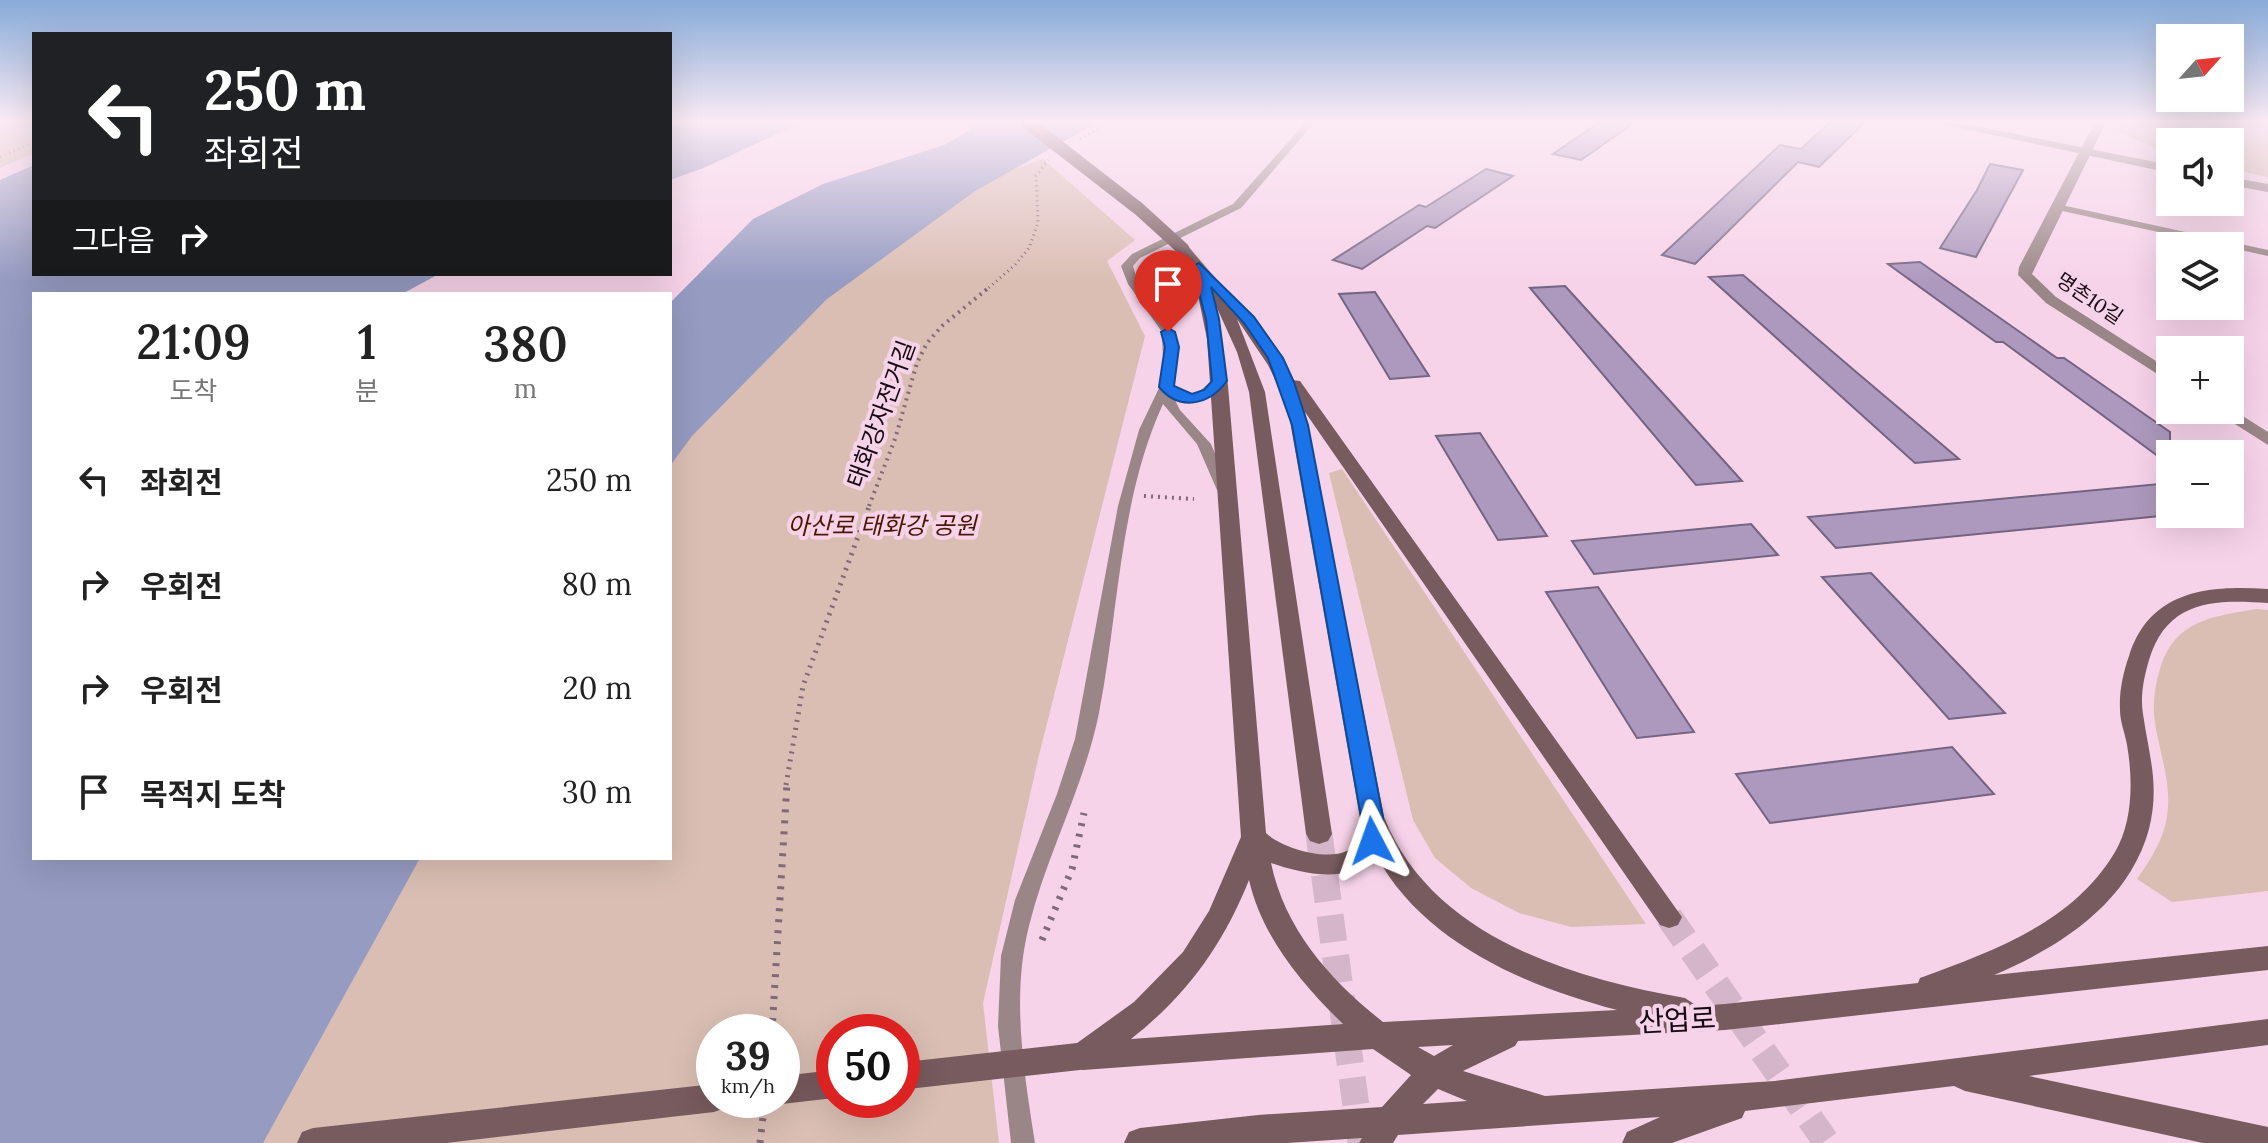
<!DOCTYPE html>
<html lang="ko">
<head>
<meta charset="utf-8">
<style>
  :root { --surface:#fff; --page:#f6f6f6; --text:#222; --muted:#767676 }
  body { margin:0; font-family:Lora,"Noto Sans KR",serif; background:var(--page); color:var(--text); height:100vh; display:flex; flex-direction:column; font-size:30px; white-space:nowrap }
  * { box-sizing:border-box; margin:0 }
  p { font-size:26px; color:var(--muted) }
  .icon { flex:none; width:44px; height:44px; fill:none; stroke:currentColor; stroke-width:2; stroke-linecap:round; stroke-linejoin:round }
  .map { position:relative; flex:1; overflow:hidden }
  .panel { position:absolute; left:32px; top:292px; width:640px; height:568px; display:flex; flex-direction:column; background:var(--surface); border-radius:0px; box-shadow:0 8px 32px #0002 }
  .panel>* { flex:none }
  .banner { position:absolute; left:32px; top:32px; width:640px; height:244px; border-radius:0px; box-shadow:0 8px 32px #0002; background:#202124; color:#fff; overflow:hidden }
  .needle { width:52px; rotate:63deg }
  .controls { position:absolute; left:2156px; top:24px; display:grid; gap:16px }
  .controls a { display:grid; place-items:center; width:88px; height:88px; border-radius:0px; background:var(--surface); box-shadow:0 8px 32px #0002; font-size:40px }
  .speed { position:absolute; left:696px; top:1014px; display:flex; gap:16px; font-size:40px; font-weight:700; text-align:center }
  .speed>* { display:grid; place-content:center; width:104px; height:104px; border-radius:50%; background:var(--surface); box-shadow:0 8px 32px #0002; line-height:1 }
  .speed small { font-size:20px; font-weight:400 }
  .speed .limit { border:12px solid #d22; background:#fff; color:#111 }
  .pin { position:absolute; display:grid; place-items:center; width:68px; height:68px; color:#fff; margin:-82px -34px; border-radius:50% 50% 50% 0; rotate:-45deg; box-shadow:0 0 8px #0007 }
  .pin .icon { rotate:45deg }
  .me { position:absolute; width:88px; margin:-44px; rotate:356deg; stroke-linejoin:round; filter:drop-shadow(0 0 6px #0008) }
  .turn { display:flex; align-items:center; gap:28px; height:168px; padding:0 40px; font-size:36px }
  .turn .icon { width:104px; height:104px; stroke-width:2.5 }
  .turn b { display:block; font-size:56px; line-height:68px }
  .then { display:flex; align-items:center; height:76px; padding:0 40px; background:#0003; gap:16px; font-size:30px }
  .eta { display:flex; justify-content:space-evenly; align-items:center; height:136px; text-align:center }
  .eta b { font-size:48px; font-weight:600; line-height:56px }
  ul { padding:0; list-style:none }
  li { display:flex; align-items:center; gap:24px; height:104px; padding:0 40px }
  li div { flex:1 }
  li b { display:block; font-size:30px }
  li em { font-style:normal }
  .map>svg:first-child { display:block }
</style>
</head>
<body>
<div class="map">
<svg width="2268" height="1143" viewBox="0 0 2268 1143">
  <rect width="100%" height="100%" fill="#f7d3e9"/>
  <g fill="#dabeb3" fill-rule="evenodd">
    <path d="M0,122H34V153L0,168Z"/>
    <path d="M2121,122H2268V177L2230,169V142H2170V155L2117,131Z"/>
    <path d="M1043,159L1135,240L1107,261L1145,336L1039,755L983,1003L999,1143H224L390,858H670V440L797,311L966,186ZM714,1032H782V1100H714ZM834,1032H902V1100H834Z"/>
    <path d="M1342,469L1646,924L1571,927L1519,913L1471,888L1435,858L1413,820L1329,473Z"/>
    <path d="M2256,609L2268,610V891L2172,902L2137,879C2153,856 2166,836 2168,807C2170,780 2159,749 2155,723C2152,705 2155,685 2160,669C2175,620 2211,617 2256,609Z"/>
  </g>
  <g fill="#959bc1">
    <path d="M681,122H802L706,167L670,180V126Z"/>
    <path d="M968,122H1098L975,191L827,299L692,436L670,466V303L753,219L823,184L944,145L970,130Z"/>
    <path d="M34,165V274H439L402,294H34V858H420L263,1143H0V180Z"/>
  </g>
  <g fill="#ad99bd" stroke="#746482" stroke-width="2">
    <path d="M1600,122L1634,123L1581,160L1553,154Z"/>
    <path d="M1830,122H1865L1819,167L1798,162L1695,264L1662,255L1780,145L1801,149Z"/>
    <path d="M1990,164L2023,170L1976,257L1940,248L1977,190Z"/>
    <path d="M1486,169L1513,176L1435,228L1427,226L1362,269L1333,260L1419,205L1426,207Z"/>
    <path d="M1920,262L2057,358H2064L2170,432V465L2003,342H1996L1888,264Z"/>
    <path d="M1743,275L1855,371L1959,459L1915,463L1709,277Z"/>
    <path d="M1565,286L1669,400L1742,481L1696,485L1530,288Z"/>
    <path d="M1375,292L1429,376L1390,379L1339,294Z"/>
    <path d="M1480,433L1547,536L1498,540L1436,436Z"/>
    <path d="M2170,483V515L1836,548L1808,517Z"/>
    <path d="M1751,524L1778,555L1594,574L1572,541Z"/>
    <path d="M1871,573L2005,713L1949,719L1822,577Z"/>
    <path d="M1598,587L1694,732L1637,738L1546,592Z"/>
    <path d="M1952,747L1994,794L1770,823L1736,774Z"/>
  </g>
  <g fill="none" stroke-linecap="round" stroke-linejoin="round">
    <g stroke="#d5b5c9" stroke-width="27" stroke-dasharray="27 14" stroke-linecap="butt">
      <path d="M1319,834L1361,1143"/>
      <path d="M1669,917L1827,1143"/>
    </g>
    <g stroke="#816978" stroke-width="3" stroke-dasharray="1 4" stroke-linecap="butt">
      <path d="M1080,139L1111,122"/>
      <path d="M0,157L34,142"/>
      <path d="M985,291L1015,265L1029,248L1038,223L1036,176L1048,160"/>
    </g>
    <g stroke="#816978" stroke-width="4" stroke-dasharray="2 5" stroke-linecap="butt">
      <path d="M1144,496L1194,499"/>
      <path d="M869,506L895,439L917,363L927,343L942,326L987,289"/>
    </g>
    <path stroke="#816978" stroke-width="5" stroke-dasharray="2 6" stroke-linecap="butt" d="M786,785L803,686L870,504"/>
    <g stroke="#816978" stroke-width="7" stroke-dasharray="3 8" stroke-linecap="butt">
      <path d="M1042,940L1072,869L1084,813"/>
      <path d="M772,1032L787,783"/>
      <path d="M760,1143L764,1108"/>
    </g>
    <g fill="#9a8687" fill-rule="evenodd">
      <path d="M1306,122H1315L1241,208L1140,258L1133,266C1140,296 1172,312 1176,342C1178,356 1174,371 1173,386C1198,404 1200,386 1219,377L1226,381C1212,400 1197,405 1174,398L1180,410L1211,444L1229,487L1227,490H1217L1197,444L1163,404C1119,500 1119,611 1099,713C1084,787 1047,853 1029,926C1011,997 1024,1072 1035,1143H1011L998,1026L1001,956L1015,900L1057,794L1075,739L1118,506L1139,430L1160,386L1163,360L1162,332L1128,284L1121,266L1132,254L1233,204Z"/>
      <path d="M2057,204L2268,250V256L2053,209V205Z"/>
    </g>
    <g fill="#9a8687" fill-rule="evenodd">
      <path d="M2095,122H2106L2032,274L2056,297L2170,370V382L2046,303L2018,275L2019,267Z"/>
      <path d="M2230,408L2268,432V445L2213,410Z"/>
    </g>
    <g fill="#9a8687" fill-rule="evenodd">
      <path d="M1933,122H1956L2170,165V173Z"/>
      <path d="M2230,177L2268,184V192L2230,185Z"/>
    </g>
    <g fill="#785b5e" fill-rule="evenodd">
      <path d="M1183,245L1188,246C1224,290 1265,328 1292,380L1300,381L1682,917L1678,925L1669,928L1660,925L1305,412L1384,817C1431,936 1570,978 1685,998L1697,1006L1725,1004L1918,983L1920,978C1993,951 2073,923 2115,852C2133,822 2133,779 2127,745C2125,733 2120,722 2120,710C2119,692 2123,673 2129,656C2150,590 2208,585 2268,589V603C2214,599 2167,600 2149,660C2144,677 2140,696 2143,714C2149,756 2160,785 2149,829C2129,903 2060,947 1994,975L2268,946V970L1725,1030L1518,1041L1515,1046L1463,1071L1545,1096L1775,1081L2268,1019V1045L2029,1076L2268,1127V1143H2203L1965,1091L1954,1086L1745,1111L1742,1118L1672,1143H1622L1627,1132L1660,1117L1398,1135L1393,1143H1359L1362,1138L1287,1143H1124L1129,1132L1140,1128L1258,1115L1382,1107L1411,1075L1373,1049L1083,1070L1073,1066L1068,1056L1073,1046L1134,1002L1183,952L1209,911L1241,837L1207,339L1193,271L1176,249ZM1217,308L1237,352L1249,392L1306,834L1310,841L1319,844L1328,841L1332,834L1265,392L1237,319L1268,365L1287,404L1360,818C1360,824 1361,832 1359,838C1348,869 1283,850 1266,833L1228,386ZM1376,855C1422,942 1527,987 1617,1010L1383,1022C1331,981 1285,930 1271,863C1303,874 1350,885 1376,855ZM1249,880C1262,937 1302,984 1343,1024L1131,1039C1187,995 1223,945 1249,880ZM1453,1045L1434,1056L1418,1047ZM1438,1089L1467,1101L1423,1104Z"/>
      <path d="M834,1070V1098L782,1104L771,1100H782V1076Z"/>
      <path d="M714,1084V1100H728L725,1108L714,1112L446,1143H297L302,1132L313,1128Z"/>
    </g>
    <path stroke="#785b5e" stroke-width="13" d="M1027,122L1139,209L1183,249"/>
    <path stroke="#785b5e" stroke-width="27" d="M902,1076L1083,1056"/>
  </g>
  <linearGradient id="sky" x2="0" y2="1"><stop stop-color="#87aad8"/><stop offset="0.43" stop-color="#fbebf5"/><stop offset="1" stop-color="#fbebf5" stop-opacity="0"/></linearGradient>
  <rect width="2268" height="282" fill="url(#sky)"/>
  <path fill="#1a73e8" stroke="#114b97" stroke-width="2" d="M1199,263L1254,317L1283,358L1294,382L1308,425L1383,817V841L1380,848L1372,850L1364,848L1361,841V817L1292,425L1268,358L1244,323L1211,287L1219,319L1227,381C1209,405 1180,412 1159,387L1165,347L1161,332L1168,328L1175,332L1179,347L1174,386L1192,394L1204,390L1212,381L1206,319L1192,267Z"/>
  <g text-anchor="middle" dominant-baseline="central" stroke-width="8" stroke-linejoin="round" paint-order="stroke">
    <g font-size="20" fill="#170b13" stroke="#f7d3e9">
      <text transform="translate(2090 298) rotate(34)">명촌10길</text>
    </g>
    <g font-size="24" fill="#170b13" stroke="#f7d3e9">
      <text transform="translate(881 414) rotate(-70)">태화강자전거길</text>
    </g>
    <g font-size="24" font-style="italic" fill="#4b1700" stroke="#f7d3e9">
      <text x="882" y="525">아산로 태화강 공원</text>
    </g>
    <g font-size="28" fill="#170b13" stroke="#f7d3e9">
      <text transform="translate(1677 1020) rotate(-3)">산업로</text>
    </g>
  </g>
</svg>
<div class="controls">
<a><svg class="needle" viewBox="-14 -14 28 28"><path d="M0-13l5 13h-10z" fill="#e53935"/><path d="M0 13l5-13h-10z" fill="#767676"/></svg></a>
<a><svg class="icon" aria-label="sound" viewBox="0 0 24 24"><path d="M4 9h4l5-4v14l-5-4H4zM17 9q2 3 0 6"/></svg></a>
<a><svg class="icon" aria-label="layers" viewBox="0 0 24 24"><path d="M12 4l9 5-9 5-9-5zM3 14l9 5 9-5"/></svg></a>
<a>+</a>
<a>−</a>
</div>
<div class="speed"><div>39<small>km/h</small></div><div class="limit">50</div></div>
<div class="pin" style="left:1168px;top:332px;background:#d93025"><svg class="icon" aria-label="arrive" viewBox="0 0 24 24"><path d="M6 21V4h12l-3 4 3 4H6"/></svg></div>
<svg class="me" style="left:1372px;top:841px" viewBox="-20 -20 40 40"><path d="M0-17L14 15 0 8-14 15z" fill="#1a73e8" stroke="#fff" stroke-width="4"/></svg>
<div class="banner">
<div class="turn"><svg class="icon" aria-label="left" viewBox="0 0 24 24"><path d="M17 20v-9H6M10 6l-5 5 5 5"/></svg><div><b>250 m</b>좌회전</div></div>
<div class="then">그다음<svg class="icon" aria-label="right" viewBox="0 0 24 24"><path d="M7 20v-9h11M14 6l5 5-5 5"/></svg></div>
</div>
<section class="panel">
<div class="eta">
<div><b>21:09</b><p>도착</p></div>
<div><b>1</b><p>분</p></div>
<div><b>380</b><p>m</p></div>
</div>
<ul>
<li><svg class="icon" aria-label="left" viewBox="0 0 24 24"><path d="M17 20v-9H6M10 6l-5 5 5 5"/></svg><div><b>좌회전</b></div><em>250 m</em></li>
<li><svg class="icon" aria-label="right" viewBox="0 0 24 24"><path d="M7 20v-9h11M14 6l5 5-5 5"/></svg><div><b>우회전</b></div><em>80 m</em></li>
<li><svg class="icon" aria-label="right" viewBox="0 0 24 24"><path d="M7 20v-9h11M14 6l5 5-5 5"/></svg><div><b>우회전</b></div><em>20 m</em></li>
<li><svg class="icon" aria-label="arrive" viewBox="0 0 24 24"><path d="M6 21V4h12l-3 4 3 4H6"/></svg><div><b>목적지 도착</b></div><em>30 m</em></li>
</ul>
</section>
</div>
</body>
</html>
